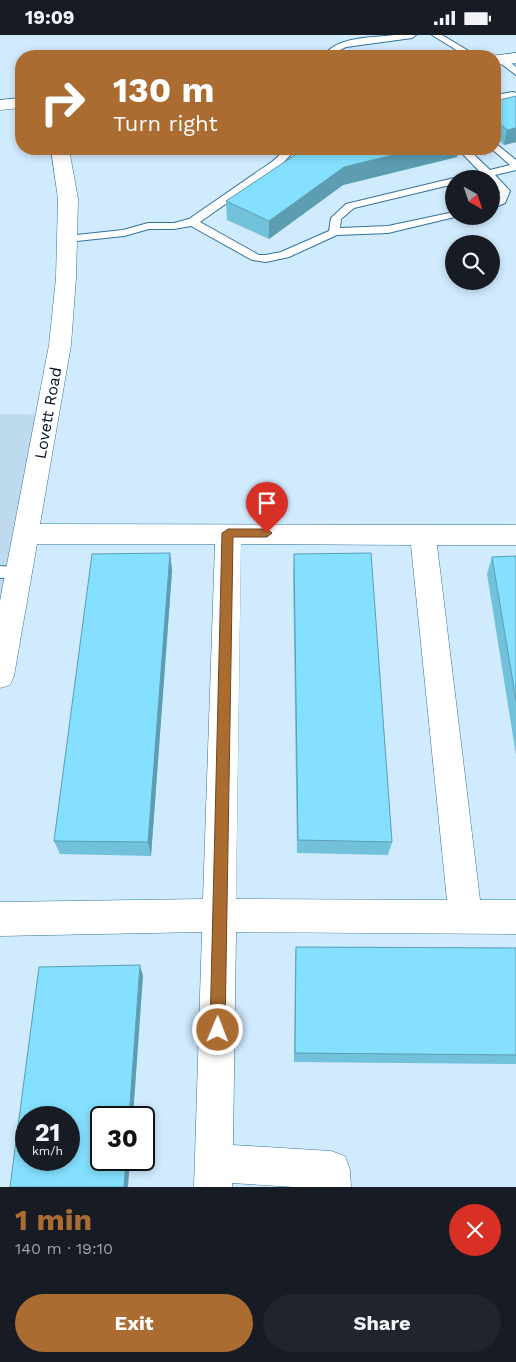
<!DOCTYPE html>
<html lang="en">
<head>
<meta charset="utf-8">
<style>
  :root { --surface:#171b24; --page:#20242c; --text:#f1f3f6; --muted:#9ea1a6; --accent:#aa6c31 }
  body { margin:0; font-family:"Work Sans",sans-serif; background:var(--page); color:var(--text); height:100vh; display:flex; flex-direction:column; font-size:19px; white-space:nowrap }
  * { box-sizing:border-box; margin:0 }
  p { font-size:16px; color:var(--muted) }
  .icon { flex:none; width:28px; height:28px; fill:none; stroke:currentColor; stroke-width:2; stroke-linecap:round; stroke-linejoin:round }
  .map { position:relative; height:1152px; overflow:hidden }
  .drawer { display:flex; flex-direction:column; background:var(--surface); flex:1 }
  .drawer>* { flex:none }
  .hud { position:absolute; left:15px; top:15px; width:486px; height:105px; border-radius:20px; box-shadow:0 2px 8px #0003; background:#aa6c31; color:#fff; overflow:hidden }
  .needle { width:32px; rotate:140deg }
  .tools { position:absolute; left:445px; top:135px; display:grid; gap:10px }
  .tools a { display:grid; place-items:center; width:55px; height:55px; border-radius:50%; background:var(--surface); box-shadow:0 2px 8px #0003; font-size:25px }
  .speed { position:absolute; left:15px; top:1071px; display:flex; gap:10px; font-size:25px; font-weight:700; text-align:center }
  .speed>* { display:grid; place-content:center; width:65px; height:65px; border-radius:50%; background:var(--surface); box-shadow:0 2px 8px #0003; line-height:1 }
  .speed small { font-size:12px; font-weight:400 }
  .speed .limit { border:2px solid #111; border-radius:8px; background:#fff; color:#111 }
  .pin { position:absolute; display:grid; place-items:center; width:42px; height:42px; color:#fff; margin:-51px -21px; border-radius:50% 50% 50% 0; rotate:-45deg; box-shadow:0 0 5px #0007 }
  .pin .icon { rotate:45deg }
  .me { position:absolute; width:55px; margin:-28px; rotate:1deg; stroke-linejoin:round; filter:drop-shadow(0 0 4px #0008) }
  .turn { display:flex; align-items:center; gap:18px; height:105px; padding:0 15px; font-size:22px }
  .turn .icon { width:65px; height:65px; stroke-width:2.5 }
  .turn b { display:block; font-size:35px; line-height:42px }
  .round { display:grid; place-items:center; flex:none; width:52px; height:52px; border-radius:26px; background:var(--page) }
  .summary { display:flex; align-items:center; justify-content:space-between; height:85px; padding:0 15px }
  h1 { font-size:30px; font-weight:700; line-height:38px; color:var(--accent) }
  .cta { display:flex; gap:10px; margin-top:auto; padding:10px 15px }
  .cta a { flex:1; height:58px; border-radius:30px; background:var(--accent); color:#fff; font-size:20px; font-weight:700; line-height:58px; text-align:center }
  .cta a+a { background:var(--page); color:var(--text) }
  .status { display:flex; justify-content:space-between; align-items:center; height:35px; padding:0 25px; background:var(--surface); direction:ltr }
  .status svg { height:14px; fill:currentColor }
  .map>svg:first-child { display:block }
</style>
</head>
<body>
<div class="status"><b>19:09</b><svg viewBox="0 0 49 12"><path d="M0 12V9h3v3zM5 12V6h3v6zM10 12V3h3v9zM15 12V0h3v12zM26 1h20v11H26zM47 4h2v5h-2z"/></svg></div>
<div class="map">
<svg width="516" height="1152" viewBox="0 0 516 1152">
  <rect width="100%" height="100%" fill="#d0eafe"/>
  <path fill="#bedaef" d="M0,379L48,380L0,639Z"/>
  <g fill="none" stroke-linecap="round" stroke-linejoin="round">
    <defs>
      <g id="lane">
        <path d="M394,0H416L412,3L346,12L338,16L335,21H327L325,19C340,1 373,3 394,0Z"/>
        <path d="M432,0H442L477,21H466Z"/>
        <path d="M499,23H505L516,32V40L499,27Z"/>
        <path d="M513,57L516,58V62L495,66V60Z"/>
        <path d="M495,108L516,125V135L495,140L510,156L505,168L491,174V167L497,164L500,157L491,148V144H459L480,137L458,114H468L490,135L510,130L492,114H495Z"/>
        <path d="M286,114H296L281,130L200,187L259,220H266L281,217L329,196L331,183L346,169L454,143L457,144H454V149L354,173L341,184L340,193L388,191L454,177V181H459L388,198L337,200L289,222L266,227L252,225L191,191L174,194H149L124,201L67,207L61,204L67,201L123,195L148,188H174L189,184L273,126Z"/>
        <path d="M0,531L24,533L26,537L24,541L0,543Z"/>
      </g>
      <path id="street" d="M51,114H69L78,164L76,243L71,310L40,489L516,490V510H437L480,865H516V899L236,897L233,1110L331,1116L345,1121L350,1135L351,1152H294L232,1148V1152H194L202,897L0,901V867L203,864L215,509H37L14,641L10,650L0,653V566L49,310L56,243L58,164ZM241,509L411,510L447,865L236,864Z"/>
      <g id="secondary">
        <path d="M516,18V28L495,30V21H490Z"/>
        <path d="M21,63V73L0,75V65Z"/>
      </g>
    </defs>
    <use href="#lane" stroke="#31739f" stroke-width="2"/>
    <use href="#street" stroke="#31739f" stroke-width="1"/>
    <use href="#secondary" stroke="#31739f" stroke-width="1"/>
    <use href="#lane" fill="#fff" fill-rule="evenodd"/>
    <use href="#street" fill="#fff" fill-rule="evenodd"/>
    <use href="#secondary" fill="#fff" fill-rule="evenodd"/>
  </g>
  <g fill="#72c1da">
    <path d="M516,61V107L504,110L495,101V66Z"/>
    <path d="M304,114H459L457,122L343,150L269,204L227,185L226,166Z"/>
    <path d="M170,518L172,536L151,821L60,819L54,806Z"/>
    <path d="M294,519L392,807L388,820L297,818L293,536Z"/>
    <path d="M516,521V720L487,539L492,522Z"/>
    <path d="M296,912L516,913V1029L294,1027L295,923Z"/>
  </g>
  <g fill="#5c9db2">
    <path d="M516,93V107L504,110L507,95Z"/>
    <path d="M418,114H459L457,122L343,150L269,204V186L344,132Z"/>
    <path d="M170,518L172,536L151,821L148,807Z"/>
    <path d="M140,930L143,941L133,1082H129Z"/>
    <path d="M126,1125H130L128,1152H124Z"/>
  </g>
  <g fill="#84e0fe" stroke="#5c9db2" fill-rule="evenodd">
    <path d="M516,61V93L507,95L495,84V66Z"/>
    <path d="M304,114H418L344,132L269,186L226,166Z"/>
    <path d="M170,518L148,807L54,806L92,519Z"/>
    <path d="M371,518L392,807L298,805L294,519Z"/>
    <path d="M516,521V665L492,522Z"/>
    <path d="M296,912L516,913V1020L295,1018Z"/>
    <path d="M140,930L129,1082H101V1125H126L124,1152H10L39,932ZM26,1082H69V1125H26Z"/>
  </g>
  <path fill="#aa6c31" stroke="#6e4620" d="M228,494H267L272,498L267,502H233L225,995L223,1000L218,1002L212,1000L210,995L222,498Z"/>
  <g text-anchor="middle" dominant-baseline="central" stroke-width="4.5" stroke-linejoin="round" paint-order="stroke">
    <g font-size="16" fill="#001223" stroke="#fff">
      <text transform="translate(48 378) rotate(-80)">Lovett Road</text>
    </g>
  </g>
</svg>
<div class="tools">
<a><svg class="needle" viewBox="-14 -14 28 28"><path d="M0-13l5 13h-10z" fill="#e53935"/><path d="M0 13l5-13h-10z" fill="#9ea1a6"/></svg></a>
<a><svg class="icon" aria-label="search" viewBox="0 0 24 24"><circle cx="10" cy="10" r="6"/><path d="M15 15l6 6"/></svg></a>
</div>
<div class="speed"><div>21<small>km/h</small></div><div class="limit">30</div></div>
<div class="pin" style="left:267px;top:498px;background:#d93025"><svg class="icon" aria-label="arrive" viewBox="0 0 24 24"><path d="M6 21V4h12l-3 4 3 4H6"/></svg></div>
<svg class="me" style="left:218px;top:995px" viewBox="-20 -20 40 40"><circle r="17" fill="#aa6c31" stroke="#fff" stroke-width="3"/><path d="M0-11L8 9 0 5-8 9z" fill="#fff"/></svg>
<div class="hud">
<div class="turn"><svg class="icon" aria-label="right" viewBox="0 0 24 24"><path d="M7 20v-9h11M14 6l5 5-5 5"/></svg><div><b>130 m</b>Turn right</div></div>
</div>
</div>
<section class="drawer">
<div class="summary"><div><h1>1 min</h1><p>140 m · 19:10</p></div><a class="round" style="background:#d93025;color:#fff"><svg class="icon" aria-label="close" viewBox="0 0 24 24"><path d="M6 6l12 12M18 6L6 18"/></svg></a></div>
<div class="cta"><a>Exit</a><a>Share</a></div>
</section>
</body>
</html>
